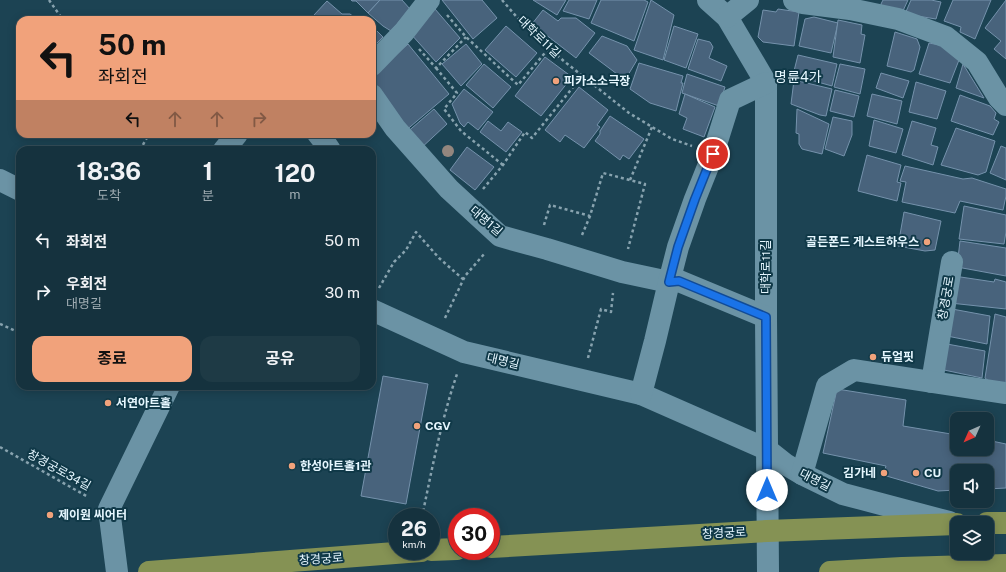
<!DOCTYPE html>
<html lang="ko">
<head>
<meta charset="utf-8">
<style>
  :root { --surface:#15323e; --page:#1e3a45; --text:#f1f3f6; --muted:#9daab0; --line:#344d58; --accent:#f1a27b }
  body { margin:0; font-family:"Public Sans","Noto Sans KR",sans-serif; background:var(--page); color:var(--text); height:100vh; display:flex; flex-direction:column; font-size:15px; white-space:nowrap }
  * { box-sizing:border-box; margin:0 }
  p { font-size:13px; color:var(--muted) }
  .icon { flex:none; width:22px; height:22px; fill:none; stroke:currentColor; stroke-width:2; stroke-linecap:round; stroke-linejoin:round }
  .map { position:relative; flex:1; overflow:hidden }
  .side { position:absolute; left:16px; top:146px; width:360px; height:244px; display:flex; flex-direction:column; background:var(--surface); border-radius:12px; box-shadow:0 2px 10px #0003,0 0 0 1px var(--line) }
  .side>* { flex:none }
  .guide { position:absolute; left:16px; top:16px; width:360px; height:122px; border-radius:12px; box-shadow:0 2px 10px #0003,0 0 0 1px var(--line); background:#f1a27b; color:#111; overflow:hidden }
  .needle { width:26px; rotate:225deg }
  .buttons { position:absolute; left:950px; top:412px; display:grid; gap:8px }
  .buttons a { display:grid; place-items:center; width:44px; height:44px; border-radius:8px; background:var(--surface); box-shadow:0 2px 10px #0003,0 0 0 1px var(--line); font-size:20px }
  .speed { position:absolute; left:388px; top:508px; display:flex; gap:8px; font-size:20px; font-weight:700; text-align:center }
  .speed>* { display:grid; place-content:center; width:52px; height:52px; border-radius:50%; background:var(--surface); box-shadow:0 2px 10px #0003,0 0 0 1px var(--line); line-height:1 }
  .speed small { font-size:10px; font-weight:400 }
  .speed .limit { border:6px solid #d22; background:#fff; color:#111 }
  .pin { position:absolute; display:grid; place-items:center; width:34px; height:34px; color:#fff; margin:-17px; border:2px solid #fff; border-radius:50%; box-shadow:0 1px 4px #0007 }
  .me { position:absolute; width:44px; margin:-22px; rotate:0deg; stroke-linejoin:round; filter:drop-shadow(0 0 3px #0008) }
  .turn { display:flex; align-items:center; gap:14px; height:84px; padding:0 16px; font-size:18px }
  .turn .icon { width:52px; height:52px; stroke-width:2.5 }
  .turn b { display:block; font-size:28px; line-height:34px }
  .lanes { display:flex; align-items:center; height:38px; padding:0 16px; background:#0003; justify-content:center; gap:20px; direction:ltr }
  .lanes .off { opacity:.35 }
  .eta { display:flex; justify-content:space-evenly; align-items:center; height:68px; text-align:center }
  .eta b { font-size:24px; font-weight:700; line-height:28px }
  .cta { display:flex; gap:8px; margin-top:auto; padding:8px 16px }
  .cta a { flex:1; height:46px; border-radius:12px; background:var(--accent); color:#111; font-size:16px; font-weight:700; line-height:46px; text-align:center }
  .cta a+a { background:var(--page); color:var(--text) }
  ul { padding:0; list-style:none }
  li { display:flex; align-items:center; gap:12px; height:52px; padding:0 16px }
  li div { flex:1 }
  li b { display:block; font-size:15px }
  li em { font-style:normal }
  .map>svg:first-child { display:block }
</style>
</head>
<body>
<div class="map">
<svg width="1006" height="572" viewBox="0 0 1006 572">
  <rect width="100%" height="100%" fill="#1c4353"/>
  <g fill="#48637c" stroke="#7592ac">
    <path d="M351,0H380L368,13L356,1H352Z"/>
    <path d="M380,0H402L410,9L391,31L383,26L368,13Z"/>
    <path d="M442,0H482L497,18L473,39Z"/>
    <path d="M533,0H566L557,15Z"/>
    <path d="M569,0H597L589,19L563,11Z"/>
    <path d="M601,0H644L648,2L634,41L591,23Z"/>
    <path d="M651,0L674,15L663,60L634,50Z"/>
    <path d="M883,0H908L902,13L882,9L881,4Z"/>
    <path d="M911,0H931L941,2L936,19L905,14Z"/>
    <path d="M953,0H991L975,39L960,32L961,27L944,21Z"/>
    <path d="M1006,0V59L994,49L1001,41L985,28Z"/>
    <path d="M327,1L342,14H350L354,17L351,20H319L314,15Z"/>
    <path d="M435,9L460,38L436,62L410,33Z"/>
    <path d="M778,9L799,12L794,46L763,42L758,37L763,10L776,12Z"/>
    <path d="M543,10L558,21L561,18H576L595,33L576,58L532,24Z"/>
    <path d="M814,17L838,23L831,53L799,46L805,19Z"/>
    <path d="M838,20L862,25L861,34L865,35L860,63L833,57Z"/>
    <path d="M372,26L383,37L372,48Z"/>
    <path d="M506,26L537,53L516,77L485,50Z"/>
    <path d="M674,26L698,34L686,68L664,60Z"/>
    <path d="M895,32L917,39L920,47L914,70L911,72L887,66Z"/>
    <path d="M602,36L627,46L637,60L625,80L589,53Z"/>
    <path d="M698,39L710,42L713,47L709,58L727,66L721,81L688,69Z"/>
    <path d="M929,43L945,46L959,60L950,83L919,74Z"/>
    <path d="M408,44L449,94L404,132L372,91V73L386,64Z"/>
    <path d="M466,44L482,64L461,86L442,64Z"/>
    <path d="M798,55L837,64L832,86L793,75Z"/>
    <path d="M545,57L572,77L541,116L515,96Z"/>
    <path d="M639,63L683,76L681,83H683L676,111L650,103L630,89Z"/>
    <path d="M484,64L511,87L493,108L466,85Z"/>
    <path d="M840,64L865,69L860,94L834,87Z"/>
    <path d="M963,64L984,98L956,88Z"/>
    <path d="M881,73L909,81L903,98L876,88Z"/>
    <path d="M687,74L725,87L719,106L682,93Z"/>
    <path d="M794,80L832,89L826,116L820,115L791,104Z"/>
    <path d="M916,82L946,91L937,119L909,112Z"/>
    <path d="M579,87L608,110L597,125L600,127L584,148L565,135L560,142L545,130Z"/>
    <path d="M464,89L493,112L478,130L468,122L464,127L460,123L452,104Z"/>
    <path d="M835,90L859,96L854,117L830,111Z"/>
    <path d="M685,94L715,107L704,137L683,129L687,118L679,114Z"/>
    <path d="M872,94L902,101L897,124L867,116Z"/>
    <path d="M960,95L990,106L996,113L994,119L999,122L993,135L951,121Z"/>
    <path d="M434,109L447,124L419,150L405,134Z"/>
    <path d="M797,109L829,124L822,154L802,149L799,144V134L796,133Z"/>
    <path d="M610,116L644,139L629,159L623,155L620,160L595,141L600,134V131Z"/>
    <path d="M833,117L852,121V135L844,156L825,149Z"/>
    <path d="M874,120L903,129L896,153L869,146Z"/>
    <path d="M488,121L501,131L508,122L522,132L506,152L480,132Z"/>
    <path d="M912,121L936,128L931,145L938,147L933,165L902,155Z"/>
    <path d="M956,128L995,141L986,172L978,175L941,165Z"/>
    <path d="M1001,146L1006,148V180L990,173Z"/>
    <path d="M467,147L494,167L475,190L450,170Z"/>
    <path d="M867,155L901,165L897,182L901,183L897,201L858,191Z"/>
    <path d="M905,166L963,179L972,178L1006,189V196L1003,210L960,201L955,213L902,202L906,182L900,181Z"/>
    <path d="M964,206L1006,215V232L1004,244L959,239Z"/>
    <path d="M904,212L941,221L935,250L925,251L898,246Z"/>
    <path d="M960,241L1006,248V276L957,267Z"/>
    <path d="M954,276L994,282L995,279L1006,282V309L950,303Z"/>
    <path d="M952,309L990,316L987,344L947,336Z"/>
    <path d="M995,314L1006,317V383L994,385L985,378Z"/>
    <path d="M947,344L985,351L982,378L944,370Z"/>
    <path d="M383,376L428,384L406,504L361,496Z"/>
    <path d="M837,389L906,400L903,426L957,435V449H987V440L1006,444V488L987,489V471H957V490L938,491L883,475L886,466L823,453Z"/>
  </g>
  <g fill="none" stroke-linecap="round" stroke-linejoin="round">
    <g stroke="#88a3af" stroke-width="2.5" stroke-dasharray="3 3" stroke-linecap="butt">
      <path d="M49,0L63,20"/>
      <path d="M502,0L528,30L565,62L629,113L672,139L692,146"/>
      <path d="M447,15L466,37L518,85L549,48"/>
      <path d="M419,49L436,68L466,37"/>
      <path d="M436,68L457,93L444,109L461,131L503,165"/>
      <path d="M140,150L149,134"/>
      <path d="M630,180L652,127"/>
      <path d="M483,189L503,165L525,132L532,138L582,76"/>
      <path d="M544,225L550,205L590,216"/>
      <path d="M582,235L590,216L603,173L645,184L628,249"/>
      <path d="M379,288L394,262L406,250L416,232L439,258L464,280"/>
      <path d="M445,318L465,276L485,253"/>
      <path d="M0,324L20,333"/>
      <path d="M588,358L601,309L611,312L613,293"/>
      <path d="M134,386L142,389"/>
      <path d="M0,447L88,497"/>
      <path d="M422,517C432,469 441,421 457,374"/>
    </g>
    <g stroke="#6b93a5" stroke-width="22">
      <path d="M708,0L727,17L766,83V317L768,572"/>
      <path d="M794,0L803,3L850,9L898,19L946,37L977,62L999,98L1006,105"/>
      <path d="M727,17L748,0"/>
      <path d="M372,65L404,32L429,0"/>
      <path d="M372,95L395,128L449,189L500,236L547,249L622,272L669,282L679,281L766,317"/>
      <path d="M318,134L326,144L330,150"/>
      <path d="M224,150L237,134"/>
      <path d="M0,180L20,190"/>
      <path d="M372,310L464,352L641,394L766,449L785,464L802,474L843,494L949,522"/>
      <path d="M932,382L952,262"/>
      <path d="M641,394L655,341L669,282L678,247L695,199L713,154L730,100L766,83"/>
      <path d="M802,474L827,386L854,370L932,382L1006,393"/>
      <path d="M117,572L109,509L169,386"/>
    </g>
    <g stroke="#859254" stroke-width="22">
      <path d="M987,523H1006"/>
      <path d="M491,547L767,531L957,524"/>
      <path d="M431,550L457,549"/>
      <path d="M149,572L421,551"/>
      <path d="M830,572L902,568L1006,565"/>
    </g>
  </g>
  <circle fill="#93867e" cx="448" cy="151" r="6"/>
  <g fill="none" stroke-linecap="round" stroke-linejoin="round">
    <defs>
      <path id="route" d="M713,154L695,199L678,247L669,282L679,281L766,317L767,490"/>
    </defs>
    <use href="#route" stroke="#114b97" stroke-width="10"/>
    <use href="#route" stroke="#1a73e8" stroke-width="7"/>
  </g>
  <g fill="#f1a27b" stroke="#103948" stroke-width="1.5">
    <circle cx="556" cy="81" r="4"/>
    <circle cx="927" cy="242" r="4"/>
    <circle cx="873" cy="357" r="4"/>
    <circle cx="108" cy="403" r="4"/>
    <circle cx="417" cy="426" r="4"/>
    <circle cx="292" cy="466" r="4"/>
    <circle cx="884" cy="473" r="4"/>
    <circle cx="916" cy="473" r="4"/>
    <circle cx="50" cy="515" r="4"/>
  </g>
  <g text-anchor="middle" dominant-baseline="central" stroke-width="4" stroke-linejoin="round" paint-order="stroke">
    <g font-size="12" fill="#e6f7ff" stroke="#103948">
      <text transform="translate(539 37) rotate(44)">대학로11길</text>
      <text transform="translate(486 221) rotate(41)">대명1길</text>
      <text transform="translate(766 267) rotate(-90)">대학로11길</text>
      <text transform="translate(946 298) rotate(-80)">창경궁로</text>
      <text transform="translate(503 361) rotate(13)">대명길</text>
      <text transform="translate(59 470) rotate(29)">창경궁로34길</text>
      <text transform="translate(815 480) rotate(27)">대명길</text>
      <text transform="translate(724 533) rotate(-3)">창경궁로</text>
      <text transform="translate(321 559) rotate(-4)">창경궁로</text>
    </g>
    <g font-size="12" font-weight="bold" fill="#e6f7ff" stroke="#103948" text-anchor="start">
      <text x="564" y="81">피카소소극장</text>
      <text x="919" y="242" text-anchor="end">골든폰드 게스트하우스</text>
      <text x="881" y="357">듀얼핏</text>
      <text x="116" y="403">서연아트홀</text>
      <text x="425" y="426">CGV</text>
      <text x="300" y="466">한성아트홀1관</text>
      <text x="876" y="473" text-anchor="end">김가네</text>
      <text x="924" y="473">CU</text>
      <text x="58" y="515">제이원 씨어터</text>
    </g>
    <g font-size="14" fill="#e6f7ff" stroke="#103948">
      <text x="798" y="77">명륜4가</text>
    </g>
  </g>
</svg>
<div class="buttons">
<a><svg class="needle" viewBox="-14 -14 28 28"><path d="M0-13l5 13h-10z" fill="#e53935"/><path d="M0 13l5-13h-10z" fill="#9daab0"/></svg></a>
<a><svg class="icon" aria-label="sound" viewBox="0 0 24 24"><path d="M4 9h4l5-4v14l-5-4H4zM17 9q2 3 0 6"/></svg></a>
<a><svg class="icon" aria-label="layers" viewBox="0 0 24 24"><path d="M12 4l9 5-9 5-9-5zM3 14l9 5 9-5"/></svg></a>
</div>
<div class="speed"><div>26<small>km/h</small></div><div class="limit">30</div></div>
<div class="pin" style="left:713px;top:154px;background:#d93025"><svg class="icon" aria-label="arrive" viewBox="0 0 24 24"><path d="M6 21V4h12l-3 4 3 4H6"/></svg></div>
<svg class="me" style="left:767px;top:490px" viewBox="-20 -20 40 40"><circle r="19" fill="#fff"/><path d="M0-13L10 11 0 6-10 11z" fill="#1a73e8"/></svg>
<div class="guide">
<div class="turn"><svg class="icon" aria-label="left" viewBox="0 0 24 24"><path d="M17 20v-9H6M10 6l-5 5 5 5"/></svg><div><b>50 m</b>좌회전</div></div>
<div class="lanes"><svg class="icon" aria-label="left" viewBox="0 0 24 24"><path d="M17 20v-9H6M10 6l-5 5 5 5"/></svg><svg class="icon off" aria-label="ahead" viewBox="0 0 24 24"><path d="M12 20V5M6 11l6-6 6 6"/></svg><svg class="icon off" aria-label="ahead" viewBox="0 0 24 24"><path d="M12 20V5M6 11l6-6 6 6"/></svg><svg class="icon off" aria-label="right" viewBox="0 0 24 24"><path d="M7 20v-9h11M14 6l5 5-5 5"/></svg></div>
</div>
<section class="side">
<div class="eta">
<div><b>18:36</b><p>도착</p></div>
<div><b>1</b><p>분</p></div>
<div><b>120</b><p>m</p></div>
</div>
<ul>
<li><svg class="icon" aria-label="left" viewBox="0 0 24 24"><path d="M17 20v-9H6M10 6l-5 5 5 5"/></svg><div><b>좌회전</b></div><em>50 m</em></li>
<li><svg class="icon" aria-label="right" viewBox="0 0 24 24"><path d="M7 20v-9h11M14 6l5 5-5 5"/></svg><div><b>우회전</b><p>대명길</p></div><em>30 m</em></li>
</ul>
<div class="cta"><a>종료</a><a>공유</a></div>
</section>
</div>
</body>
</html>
